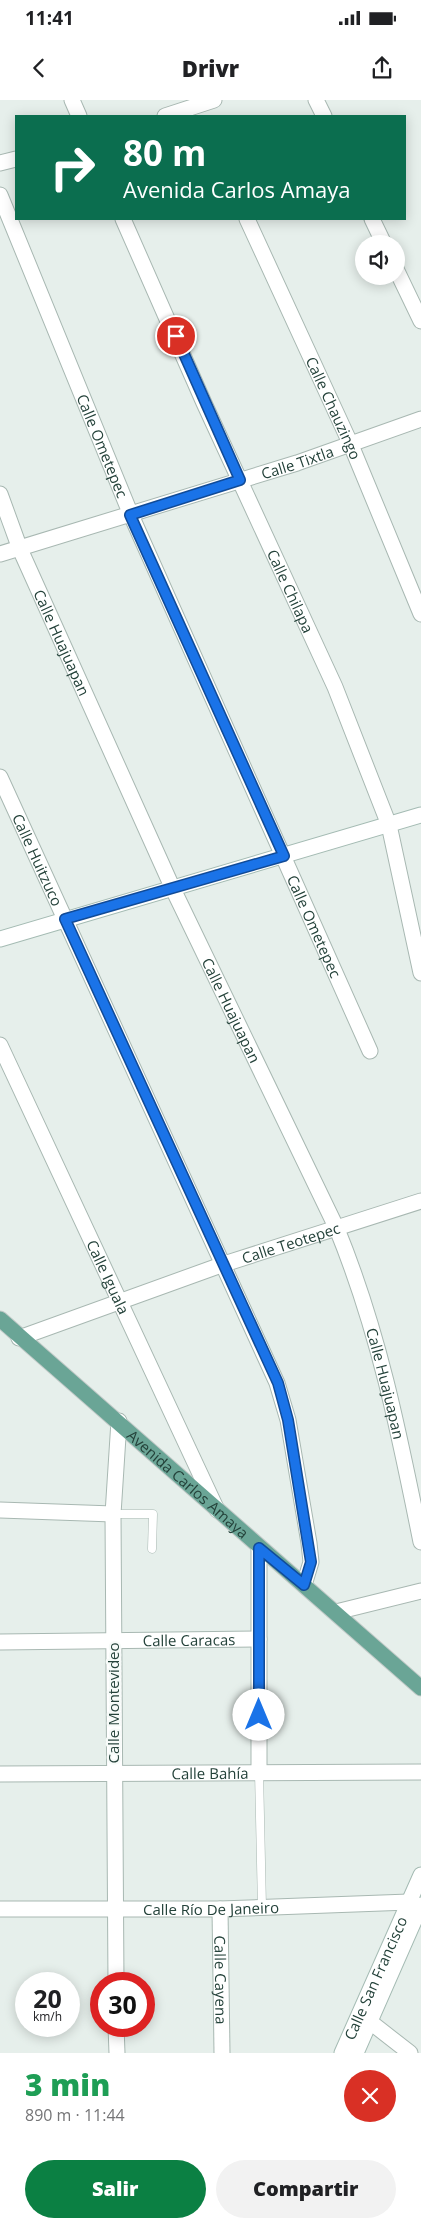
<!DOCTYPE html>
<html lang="es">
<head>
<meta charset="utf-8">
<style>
  :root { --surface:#fff; --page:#f2f2f2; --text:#202124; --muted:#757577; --accent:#0b8043 }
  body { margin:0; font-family:"Open Sans",sans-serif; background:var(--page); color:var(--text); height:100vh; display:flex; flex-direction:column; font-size:19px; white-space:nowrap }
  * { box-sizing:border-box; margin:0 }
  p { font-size:16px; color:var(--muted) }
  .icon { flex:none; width:28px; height:28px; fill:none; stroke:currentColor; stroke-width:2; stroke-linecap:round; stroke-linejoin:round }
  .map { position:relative; height:1953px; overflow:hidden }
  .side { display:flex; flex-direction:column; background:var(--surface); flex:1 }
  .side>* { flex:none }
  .guide { position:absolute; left:15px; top:15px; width:391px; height:105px; border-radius:0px; box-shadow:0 2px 12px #0003; background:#0b6e4f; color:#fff; overflow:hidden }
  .controls { position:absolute; left:355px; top:135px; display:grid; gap:10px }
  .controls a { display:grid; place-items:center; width:50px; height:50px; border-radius:50%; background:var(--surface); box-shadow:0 2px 12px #0003; font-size:25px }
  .speed { position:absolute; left:15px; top:1872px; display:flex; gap:10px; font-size:25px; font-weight:700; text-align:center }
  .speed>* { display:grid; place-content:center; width:65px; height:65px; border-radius:50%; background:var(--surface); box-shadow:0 2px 12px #0003; line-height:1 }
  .speed small { font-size:12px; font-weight:400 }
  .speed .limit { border:8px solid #d22; background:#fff; color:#111 }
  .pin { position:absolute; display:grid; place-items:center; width:42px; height:42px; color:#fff; margin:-21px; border:2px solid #fff; border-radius:50%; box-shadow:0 1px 5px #0007 }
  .me { position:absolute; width:55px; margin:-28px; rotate:0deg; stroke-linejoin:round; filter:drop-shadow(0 0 4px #0008) }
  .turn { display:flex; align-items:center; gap:18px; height:105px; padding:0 25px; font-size:22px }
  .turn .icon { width:65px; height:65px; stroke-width:2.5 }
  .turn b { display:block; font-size:35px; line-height:42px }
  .round { display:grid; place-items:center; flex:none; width:52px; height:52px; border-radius:26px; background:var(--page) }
  .summary { display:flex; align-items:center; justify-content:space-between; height:85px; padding:0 25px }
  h1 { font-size:30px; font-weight:800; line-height:38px; color:#1e9e55 }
  .button { display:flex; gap:10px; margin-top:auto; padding:10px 25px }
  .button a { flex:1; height:58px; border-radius:30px; background:var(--accent); color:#fff; font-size:20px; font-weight:800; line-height:58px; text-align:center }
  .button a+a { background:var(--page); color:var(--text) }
  .status { display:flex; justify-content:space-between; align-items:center; height:35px; padding:0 25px; background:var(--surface); direction:ltr }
  .status svg { height:14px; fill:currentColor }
  header { display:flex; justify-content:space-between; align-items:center; height:65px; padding:0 25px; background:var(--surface); font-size:22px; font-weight:800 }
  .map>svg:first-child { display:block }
</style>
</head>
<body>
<div class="status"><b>11:41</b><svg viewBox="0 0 49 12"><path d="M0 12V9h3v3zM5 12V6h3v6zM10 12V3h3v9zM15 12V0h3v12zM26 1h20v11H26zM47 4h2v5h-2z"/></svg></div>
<header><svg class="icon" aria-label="back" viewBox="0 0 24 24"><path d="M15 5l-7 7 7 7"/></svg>Drivr<svg class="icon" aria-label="share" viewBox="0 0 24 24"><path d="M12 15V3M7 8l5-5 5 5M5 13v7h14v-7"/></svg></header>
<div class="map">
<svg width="421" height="1953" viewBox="0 0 421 1953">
  <rect width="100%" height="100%" fill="#e6efeb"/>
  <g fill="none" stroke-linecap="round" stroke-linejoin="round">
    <defs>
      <g id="lane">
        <path d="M113,1414H153L152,1449"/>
        <path d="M259,1672L262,1807"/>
      </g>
      <g id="street">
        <path d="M72,0L79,16"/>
        <path d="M316,0L324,16"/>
        <path d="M165,16L214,0"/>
        <path d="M0,63L16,59"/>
        <path id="s1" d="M0,95L131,415L370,951"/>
        <path id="s2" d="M123,119L204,303L335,587L389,725L421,873"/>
        <path id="s3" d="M247,119L351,345L421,514"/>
        <path d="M372,119L384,144"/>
        <path d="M396,169L421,221"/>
        <path id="s4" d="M0,394L20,449L173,789L337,1129C379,1232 399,1333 421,1442"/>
        <path id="s5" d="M0,454L297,363L421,319"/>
        <path id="s6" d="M0,677L277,1283L288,1320L309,1443L311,1462L304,1485"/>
        <path id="s7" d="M0,945L217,1410"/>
        <path id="s8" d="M19,1238L224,1164L421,1101"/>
        <path d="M0,1410L113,1414"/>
        <path d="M336,1512L421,1491"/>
        <path id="s9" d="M0,1542L259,1539"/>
        <path d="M259,1672V1448"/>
        <path id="s10" d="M0,1674L421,1672"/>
        <path id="s11" d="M0,1809H220L409,1802L417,1811"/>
        <path id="s12" d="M220,1809L222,1953"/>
        <path d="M116,1884L113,1414L119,1321"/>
        <path d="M360,1914L410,1953"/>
        <path d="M116,1926L117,1953"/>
      </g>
      <g id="secondary">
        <path d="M0,839L421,715"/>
        <path id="s13" d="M342,1953L421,1775"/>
        <path d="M356,1953L421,1805"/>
      </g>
      <g id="primary">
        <path id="s14" d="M0,1219L421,1588"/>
      </g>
    </defs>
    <use href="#lane" stroke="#a8b8b2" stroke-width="9"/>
    <use href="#street" stroke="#a8b8b2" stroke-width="17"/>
    <use href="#secondary" stroke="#a4bbb3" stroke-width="17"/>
    <use href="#primary" stroke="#c2cac8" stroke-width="17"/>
    <use href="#lane" stroke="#fff" stroke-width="8"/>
    <use href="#street" stroke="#fff" stroke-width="15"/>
    <use href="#secondary" stroke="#fff" stroke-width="15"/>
    <use href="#primary" stroke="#6aa596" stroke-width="15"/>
  </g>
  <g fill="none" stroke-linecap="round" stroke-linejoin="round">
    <defs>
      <path id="route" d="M176,236L240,380L130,415L284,756L65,819L278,1283L288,1320L311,1462L304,1485L259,1448V1615"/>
    </defs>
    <use href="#route" stroke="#114b97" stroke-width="12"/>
    <use href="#route" stroke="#1a73e8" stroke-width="9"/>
  </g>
  <g text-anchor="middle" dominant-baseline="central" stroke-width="4.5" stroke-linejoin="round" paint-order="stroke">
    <g font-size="15" fill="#24423a" stroke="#f7fbf9">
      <text stroke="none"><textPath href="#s3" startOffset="208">Calle Chauzingo</textPath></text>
      <text stroke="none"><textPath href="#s1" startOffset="271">Calle Ometepec</textPath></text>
      <text stroke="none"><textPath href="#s5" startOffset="311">Calle Tixtla</textPath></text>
      <text stroke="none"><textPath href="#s2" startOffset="408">Calle Chilapa</textPath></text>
      <text stroke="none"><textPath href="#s4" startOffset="161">Calle Huajuapan</textPath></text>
      <text stroke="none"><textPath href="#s6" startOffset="91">Calle Huitzuco</textPath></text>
      <text stroke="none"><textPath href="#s1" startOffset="796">Calle Ometepec</textPath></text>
      <text stroke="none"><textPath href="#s4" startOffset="566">Calle Huajuapan</textPath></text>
      <text stroke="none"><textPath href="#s8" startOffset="288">Calle Teotepec</textPath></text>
      <text stroke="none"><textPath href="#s7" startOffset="256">Calle Iguala</textPath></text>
      <text stroke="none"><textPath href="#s4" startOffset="971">Calle Huajuapan</textPath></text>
      <text stroke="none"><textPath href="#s14" startOffset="250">Avenida Carlos Amaya</textPath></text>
      <text stroke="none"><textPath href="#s9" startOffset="189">Calle Caracas</textPath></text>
      <text transform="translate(113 1603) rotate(-90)">Calle Montevideo</text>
      <text stroke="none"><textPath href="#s10" startOffset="210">Calle Bahía</textPath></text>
      <text stroke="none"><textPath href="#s11" startOffset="211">Calle Río De Janeiro</textPath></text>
      <text stroke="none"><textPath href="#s13" startOffset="82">Calle San Francisco</textPath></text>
      <text stroke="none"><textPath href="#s12" startOffset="71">Calle Cayena</textPath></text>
    </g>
  </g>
</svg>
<div class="controls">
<a><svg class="icon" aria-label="sound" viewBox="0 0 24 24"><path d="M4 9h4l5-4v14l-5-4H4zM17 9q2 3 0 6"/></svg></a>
</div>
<div class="speed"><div>20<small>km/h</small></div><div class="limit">30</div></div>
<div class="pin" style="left:176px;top:236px;background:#d93025"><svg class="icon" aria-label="arrive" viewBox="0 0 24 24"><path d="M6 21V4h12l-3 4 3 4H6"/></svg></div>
<svg class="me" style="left:259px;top:1615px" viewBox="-20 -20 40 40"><circle r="19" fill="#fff"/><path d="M0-13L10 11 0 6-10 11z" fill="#1a73e8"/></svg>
<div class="guide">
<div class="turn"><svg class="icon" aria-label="right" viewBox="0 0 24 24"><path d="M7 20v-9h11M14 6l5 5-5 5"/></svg><div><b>80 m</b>Avenida Carlos Amaya</div></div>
</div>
</div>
<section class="side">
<div class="summary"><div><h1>3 min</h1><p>890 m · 11:44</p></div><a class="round" style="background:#d93025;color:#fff"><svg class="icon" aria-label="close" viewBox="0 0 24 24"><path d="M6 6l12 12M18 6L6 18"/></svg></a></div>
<div class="button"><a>Salir</a><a>Compartir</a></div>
</section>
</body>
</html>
